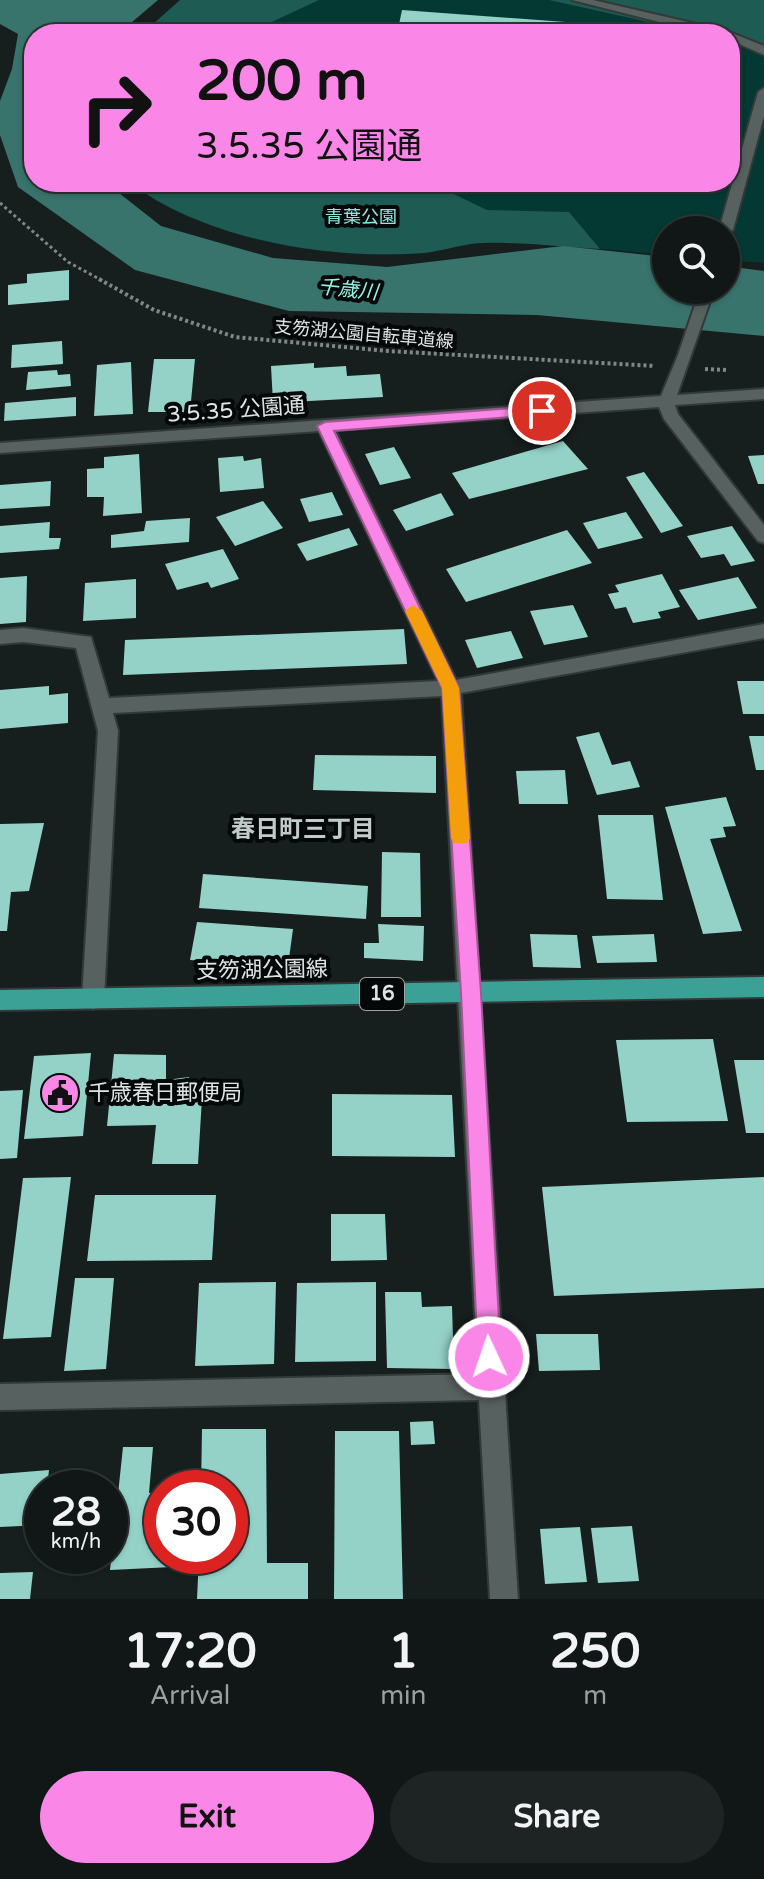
<!DOCTYPE html>
<html lang="en">
<head>
<meta charset="utf-8">
<style>
  :root { --surface:#101716; --page:#1e2423; --text:#f1f3f6; --muted:#9c9fa1; --line:#303635; --accent:#fa87e7 }
  body { margin:0; font-family:"Varela Round","Noto Sans JP",sans-serif; background:var(--page); color:var(--text); height:100vh; display:flex; flex-direction:column; font-size:30px; white-space:nowrap }
  * { box-sizing:border-box; margin:0 }
  p { font-size:26px; color:var(--muted) }
  .icon { flex:none; width:44px; height:44px; fill:none; stroke:currentColor; stroke-width:2; stroke-linecap:round; stroke-linejoin:round }
  .map { position:relative; height:1599px; overflow:hidden }
  .details { display:flex; flex-direction:column; background:var(--surface); flex:1 }
  .details>* { flex:none }
  .guide { position:absolute; left:24px; top:24px; width:716px; height:168px; border-radius:32px; box-shadow:0 2px 6px #0004,0 0 0 2px var(--line); background:#fa87e7; color:#111; overflow:hidden }
  .fabs { position:absolute; left:652px; top:216px; display:grid; gap:16px }
  .fabs a { display:grid; place-items:center; width:88px; height:88px; border-radius:50%; background:var(--surface); box-shadow:0 2px 6px #0004,0 0 0 2px var(--line); font-size:40px }
  .speed { position:absolute; left:24px; top:1470px; display:flex; gap:16px; font-size:40px; font-weight:700; text-align:center }
  .speed>* { display:grid; place-content:center; width:104px; height:104px; border-radius:50%; background:var(--surface); box-shadow:0 2px 6px #0004,0 0 0 2px var(--line); line-height:1 }
  .speed small { font-size:20px; font-weight:400 }
  .speed .limit { border:12px solid #d22; background:#fff; color:#111 }
  .pin { position:absolute; display:grid; place-items:center; width:68px; height:68px; color:#fff; margin:-34px; border:4px solid #fff; border-radius:50%; box-shadow:0 2px 8px #0007 }
  .me { position:absolute; width:88px; margin:-44px; rotate:357deg; stroke-linejoin:round; filter:drop-shadow(0 0 6px #0008) }
  .turn { display:flex; align-items:center; gap:28px; height:168px; padding:0 40px; font-size:36px }
  .turn .icon { width:104px; height:104px; stroke-width:2.5 }
  .turn b { display:block; font-size:56px; line-height:68px }
  .eta { display:flex; justify-content:space-evenly; align-items:center; height:136px; text-align:center }
  .eta b { font-size:48px; font-weight:700; line-height:56px }
  .cta { display:flex; gap:16px; margin-top:auto; padding:16px 40px }
  .cta a { flex:1; height:92px; border-radius:48px; background:var(--accent); color:#111; font-size:32px; font-weight:700; line-height:92px; text-align:center }
  .cta a+a { background:var(--page); color:var(--text) }
  .map>svg:first-child { display:block }
</style>
</head>
<body>
<div class="map">
<svg width="764" height="1599" viewBox="0 0 764 1599">
  <rect width="100%" height="100%" fill="#161f1e"/>
  <path fill="#043833" d="M180,0H764V263L726,260V230H666V255C606,250 544,241 484,243C464,243 444,251 424,253C328,260 206,241 129,182H730V34H142Z"/>
  <g fill="#1d5b53">
    <path d="M180,0H319L261,27L257,34H142Z"/>
    <path d="M549,0H764V47L730,34H703Z"/>
    <path d="M129,182H239L245,186L265,182H429L487,210L569,212L600,249C562,247 522,242 484,243C464,243 444,251 424,253C330,260 205,240 129,182Z"/>
  </g>
  <path fill="#38746c" d="M0,0H158L118,34H34V182H105L161,226L273,258L387,267L563,246L666,257V290H726V266L764,271V336L537,315L289,311L135,270L18,187L0,135V101L12,69L18,34L0,24Z"/>
  <g fill="#94d2c8">
    <path d="M402,10L593,24L592,34H397Z"/>
    <path d="M69,270V300L8,305V285L27,283V274Z"/>
    <path d="M62,341L63,364L11,368L12,345Z"/>
    <path d="M154,359H195L190,412H148Z"/>
    <path d="M131,362L133,414L94,416L97,365Z"/>
    <path d="M314,363V368L346,366L347,376L380,374L383,397L273,403L271,366Z"/>
    <path d="M57,370L58,375L70,374L71,386L26,390L28,372Z"/>
    <path d="M76,397V416L4,421L5,403Z"/>
    <path d="M563,441L588,469L469,499L452,473Z"/>
    <path d="M394,447L411,478L380,485L365,454Z"/>
    <path d="M139,454L142,513L103,516L104,497H87V469L104,468V457Z"/>
    <path d="M764,455V484H758L748,456Z"/>
    <path d="M243,456L244,461L261,458L264,488L220,492L218,458Z"/>
    <path d="M644,472L683,526L661,533L626,477Z"/>
    <path d="M51,481L50,506L0,509V485Z"/>
    <path d="M332,492L343,515L309,522L300,499Z"/>
    <path d="M441,493L454,515L406,531L393,510Z"/>
    <path d="M263,501L283,528L235,546L216,517Z"/>
    <path d="M626,512L643,538L598,549L583,523Z"/>
    <path d="M190,518L189,542L111,548V535L144,531L146,521Z"/>
    <path d="M50,522L49,538H61L59,549L0,553V526Z"/>
    <path d="M732,526L755,561L731,566L724,554L701,558L687,536Z"/>
    <path d="M349,528L358,545L307,561L297,544Z"/>
    <path d="M567,530L592,563L466,602L446,569Z"/>
    <path d="M223,549L239,579L211,588L208,582L177,590L165,564Z"/>
    <path d="M662,574L680,607L658,612L661,618L633,623L626,607L615,609L608,594L619,592L615,585Z"/>
    <path d="M27,576L26,622L0,624V578Z"/>
    <path d="M738,577L757,608L698,620L679,590Z"/>
    <path d="M136,579V618L83,621L85,583Z"/>
    <path d="M573,605L588,637L544,645L530,611Z"/>
    <path d="M404,629L407,664L123,675L125,640Z"/>
    <path d="M511,631L523,658L477,668L465,640Z"/>
    <path d="M737,681H764V714H743Z"/>
    <path d="M49,686V695L68,693V723L0,729V690Z"/>
    <path d="M599,732L612,765L630,761L640,787L597,795L576,737Z"/>
    <path d="M749,736H764V770H756Z"/>
    <path d="M315,755L436,756V793L313,790Z"/>
    <path d="M565,770L568,804H519L516,771Z"/>
    <path d="M726,797L736,826L723,827L726,837L710,839L742,931L703,934L665,807Z"/>
    <path d="M598,815H653L663,900L607,899Z"/>
    <path d="M44,823L29,891L11,892L7,931H0V824Z"/>
    <path d="M382,852L420,853L421,917H381Z"/>
    <path d="M203,874L368,886L366,919L199,908Z"/>
    <path d="M197,922L293,929L288,966L190,960Z"/>
    <path d="M378,924L424,926L423,961L364,958V943H379Z"/>
    <path d="M530,934L577,935L581,968L533,967Z"/>
    <path d="M654,934L657,962L597,963L592,936Z"/>
    <path d="M713,1039L728,1121L627,1122L616,1040Z"/>
    <path d="M91,1053L83,1136L24,1139L34,1056Z"/>
    <path d="M114,1054L166,1055V1080L189,1077L187,1099L202,1098L198,1164H152L156,1125L107,1126Z"/>
    <path d="M734,1060H764V1133H746Z"/>
    <path d="M23,1090L17,1158L0,1159V1091Z"/>
    <path d="M332,1094L452,1095L455,1157L332,1156Z"/>
    <path d="M71,1177L51,1337L3,1339L23,1178Z"/>
    <path d="M764,1177V1288L554,1296L542,1187Z"/>
    <path d="M95,1195H216L212,1260L87,1261Z"/>
    <path d="M331,1214H385L387,1260L331,1261Z"/>
    <path d="M75,1278H114L106,1369L64,1371Z"/>
    <path d="M276,1282L274,1364L195,1366L199,1283Z"/>
    <path d="M376,1282V1361L295,1362L297,1283Z"/>
    <path d="M385,1292H421L422,1307L452,1306L454,1369L387,1368Z"/>
    <path d="M536,1334H598L600,1370L539,1371Z"/>
    <path d="M433,1421L435,1444L411,1445L410,1422Z"/>
    <path d="M202,1429H266L267,1563H308V1599H197L199,1556H230V1488H201Z"/>
    <path d="M335,1431H399L403,1599H334Z"/>
    <path d="M123,1447H153L149,1493L162,1492V1556H173L172,1567L110,1570Z"/>
    <path d="M49,1470L47,1488H42V1525L0,1527V1474Z"/>
    <path d="M632,1526L639,1581L598,1583L591,1528Z"/>
    <path d="M580,1527L587,1582L545,1584L540,1529Z"/>
    <path d="M33,1572L30,1599H0V1573Z"/>
  </g>
  <g fill="none" stroke-linecap="round" stroke-linejoin="round">
    <defs>
      <g id="minor">
        <path d="M572,0H593L727,31L764,46V55L730,40V34H707Z"/>
        <path d="M764,88V116L733,230L726,234V230H719L758,92Z"/>
        <path d="M700,290H714L677,395L764,389V399L675,405L678,414L764,525V543L758,541L664,419L659,407L335,430L456,680L764,624V638L461,693L518,1599H490L479,1400L0,1410V1384L478,1374L442,696L113,713L118,731L104,999L101,1006L93,1009L85,1006L82,999L98,731L76,648L23,642L0,644V630L23,628L91,637L109,698L438,681L319,431L0,453V443L661,396L678,355Z"/>
      </g>
      <path id="major" d="M764,977V997L0,1010V990Z"/>
    </defs>
    <use href="#minor" stroke="#333938" stroke-width="4"/>
    <use href="#major" stroke="#333938" stroke-width="4"/>
    <path stroke="#808887" stroke-width="3" stroke-dasharray="3 3" stroke-linecap="butt" d="M0,203L68,262L103,281"/>
    <g stroke="#808887" stroke-width="4" stroke-dasharray="3 3" stroke-linecap="butt">
      <path d="M99,279L154,310L235,337L388,351L655,366"/>
      <path d="M705,369L727,370"/>
    </g>
    <use href="#minor" fill="#57615f" fill-rule="evenodd"/>
    <use href="#major" fill="#3ba196" fill-rule="evenodd"/>
  </g>
  <path fill="#fa87e7" stroke="#a25896" stroke-width="2" d="M542,406L549,411L547,414L334,431L459,688L481,993L501,1357L497,1365L489,1369L481,1365L478,1357L461,993L442,688L317,426L325,422Z"/>
  <path fill="#f59e0b" d="M413,605L422,611L459,688L470,838L467,843H454L451,838L442,688L405,611Z"/>
  <defs>
    <symbol id="civic-disc" viewBox="-11 -11 22 22"><circle r="9.5" fill="#fa87e7" stroke="#050808"/><path d="M-.6-6.5H3V-4.5H.6V-3L4-1V1h2V6H-6V1h2V-1L-.6-3ZM-1.2 2.5V6h2.4V2.5Z" fill="#111"/></symbol>
  </defs>
  <g fill-rule="evenodd">
    <use href="#civic-disc" x="38" y="1071" width="44" height="44"/>
  </g>
  <g text-anchor="middle" dominant-baseline="central" stroke-width="8" stroke-linejoin="round" paint-order="stroke">
    <g font-size="18" fill="#8bebdd" stroke="#050808">
      <text x="361" y="217">青葉公園</text>
    </g>
    <g font-size="18" fill="#dee4e3" stroke="#050808">
      <text transform="translate(364 334) rotate(5)">支笏湖公園自転車道線</text>
    </g>
    <g font-size="20" font-style="italic" fill="#95f6e7" stroke="#050808">
      <text transform="translate(348 290) rotate(6)">千歳川</text>
    </g>
    <rect fill="#050808" stroke="#9da2a1" stroke-width="2" x="360" y="978" width="44" height="32" rx="6"/>
    <g font-size="20" font-weight="bold" fill="#dee4e3">
      <text x="382" y="994">16</text>
    </g>
    <g font-size="22" fill="#dee4e3" stroke="#050808">
      <text transform="translate(236 410) rotate(-4)">3.5.35 公園通</text>
      <text transform="translate(262 970) rotate(-1)">支笏湖公園線</text>
    </g>
    <g font-size="22" fill="#dee4e3" stroke="#050808" text-anchor="start">
      <text x="88" y="1093">千歳春日郵便局</text>
    </g>
    <g font-size="24" font-weight="bold" fill="#c0ccc9" stroke="#050808">
      <text x="303" y="829">春日町三丁目</text>
    </g>
  </g>
</svg>
<div class="fabs">
<a><svg class="icon" aria-label="search" viewBox="0 0 24 24"><circle cx="10" cy="10" r="6"/><path d="M15 15l6 6"/></svg></a>
</div>
<div class="speed"><div>28<small>km/h</small></div><div class="limit">30</div></div>
<div class="pin" style="left:542px;top:411px;background:#d93025"><svg class="icon" aria-label="arrive" viewBox="0 0 24 24"><path d="M6 21V4h12l-3 4 3 4H6"/></svg></div>
<svg class="me" style="left:489px;top:1357px" viewBox="-20 -20 40 40"><circle r="17" fill="#fa87e7" stroke="#fff" stroke-width="3"/><path d="M0-11L8 9 0 5-8 9z" fill="#fff"/></svg>
<div class="guide">
<div class="turn"><svg class="icon" aria-label="right" viewBox="0 0 24 24"><path d="M7 20v-9h11M14 6l5 5-5 5"/></svg><div><b>200 m</b>3.5.35 公園通</div></div>
</div>
</div>
<section class="details">
<div class="eta">
<div><b>17:20</b><p>Arrival</p></div>
<div><b>1</b><p>min</p></div>
<div><b>250</b><p>m</p></div>
</div>
<div class="cta"><a>Exit</a><a>Share</a></div>
</section>
</body>
</html>
